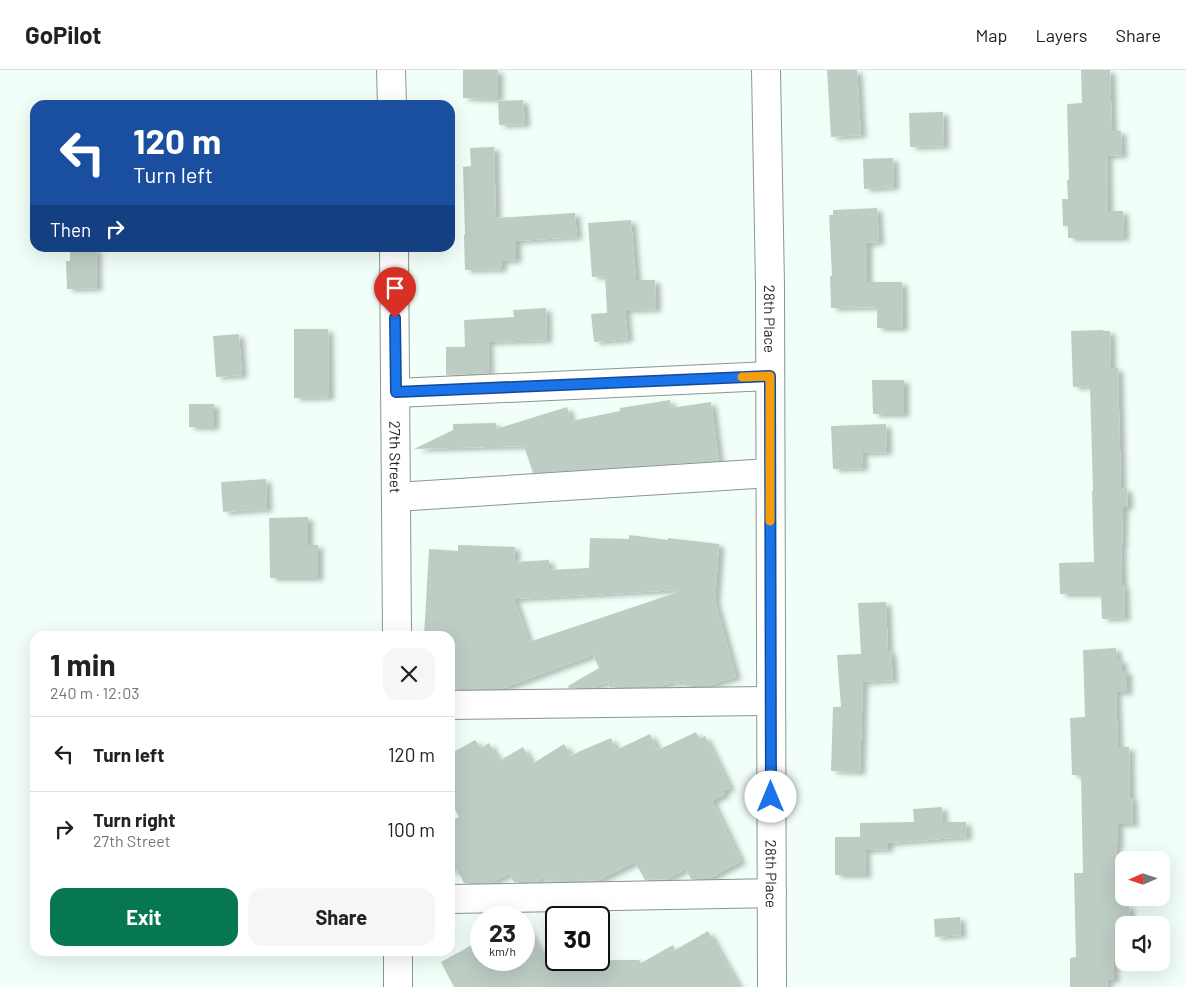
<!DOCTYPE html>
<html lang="en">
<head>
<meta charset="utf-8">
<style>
  :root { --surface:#fff; --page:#f6f6f6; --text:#222; --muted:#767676; --line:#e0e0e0; --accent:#077752 }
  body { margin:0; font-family:Barlow,sans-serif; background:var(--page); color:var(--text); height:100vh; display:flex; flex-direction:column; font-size:19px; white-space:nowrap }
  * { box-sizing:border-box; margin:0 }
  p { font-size:16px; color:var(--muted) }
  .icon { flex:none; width:28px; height:28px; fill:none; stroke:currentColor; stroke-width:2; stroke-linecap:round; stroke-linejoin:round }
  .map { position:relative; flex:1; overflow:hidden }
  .panel { position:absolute; left:30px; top:561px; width:425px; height:325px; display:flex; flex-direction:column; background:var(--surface); border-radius:15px; box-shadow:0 5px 20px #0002 }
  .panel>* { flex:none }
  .top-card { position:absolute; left:30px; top:30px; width:425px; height:152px; border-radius:15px; box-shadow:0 5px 20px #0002; background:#1a4fa0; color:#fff; overflow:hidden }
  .needle { width:32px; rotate:267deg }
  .buttons { position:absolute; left:1115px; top:781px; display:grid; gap:10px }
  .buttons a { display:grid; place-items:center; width:55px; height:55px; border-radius:10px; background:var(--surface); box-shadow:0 5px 20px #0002; font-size:25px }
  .speed { position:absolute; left:470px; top:836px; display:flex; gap:10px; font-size:25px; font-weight:700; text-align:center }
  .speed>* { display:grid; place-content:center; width:65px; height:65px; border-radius:50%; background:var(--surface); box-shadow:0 5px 20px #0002; line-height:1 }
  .speed small { font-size:12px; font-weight:400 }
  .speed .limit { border:2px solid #111; border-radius:8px; background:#fff; color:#111 }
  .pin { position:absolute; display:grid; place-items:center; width:42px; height:42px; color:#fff; margin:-51px -21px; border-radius:50% 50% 50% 0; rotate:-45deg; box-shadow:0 0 5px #0007 }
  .pin .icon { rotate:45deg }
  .me { position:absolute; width:55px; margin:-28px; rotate:0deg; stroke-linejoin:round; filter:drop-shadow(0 0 4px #0008) }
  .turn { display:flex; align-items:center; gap:18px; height:105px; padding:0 20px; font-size:22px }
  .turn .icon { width:65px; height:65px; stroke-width:2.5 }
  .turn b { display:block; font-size:35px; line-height:42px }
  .then { display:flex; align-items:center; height:48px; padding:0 20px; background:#0003; gap:10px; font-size:19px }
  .round { display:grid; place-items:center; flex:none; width:52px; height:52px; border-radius:15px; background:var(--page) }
  .head { display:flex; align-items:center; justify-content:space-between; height:85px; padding:0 20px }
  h1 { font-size:30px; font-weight:700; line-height:38px }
  .primary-button { display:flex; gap:10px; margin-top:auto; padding:10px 20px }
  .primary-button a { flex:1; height:58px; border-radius:15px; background:var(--accent); color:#fff; font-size:20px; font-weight:700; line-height:58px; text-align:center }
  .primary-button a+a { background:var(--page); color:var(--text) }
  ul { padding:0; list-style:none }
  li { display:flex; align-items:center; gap:15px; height:75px; padding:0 20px; border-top:1px solid var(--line) }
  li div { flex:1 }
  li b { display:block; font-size:19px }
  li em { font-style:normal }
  header { display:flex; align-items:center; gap:30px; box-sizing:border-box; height:70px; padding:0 25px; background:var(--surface); border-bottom:1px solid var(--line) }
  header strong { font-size:24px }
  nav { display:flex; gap:28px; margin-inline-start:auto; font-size:18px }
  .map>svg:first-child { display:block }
</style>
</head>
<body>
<header>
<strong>GoPilot</strong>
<nav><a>Map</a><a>Layers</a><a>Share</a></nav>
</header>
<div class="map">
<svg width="1186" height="917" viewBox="0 0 1186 917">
  <defs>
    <filter id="shadow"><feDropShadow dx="5.5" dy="3" stdDeviation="2.5" flood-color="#0004"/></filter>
  </defs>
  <rect width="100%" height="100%" fill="#f2fff8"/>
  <g fill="#bdcdc4" fill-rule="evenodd" filter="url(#shadow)">
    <path d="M463,0H498V29L463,28Z"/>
    <path d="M827,0H857L861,65L831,67Z"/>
    <path d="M1081,0H1110L1112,61H1121L1122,85L1107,86L1108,141H1123L1124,168H1068V156H1063L1062,129H1068L1067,110H1069L1067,34L1082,33Z"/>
    <path d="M523,30L525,54L499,55L498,31Z"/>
    <path d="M943,42L944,76L910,77L909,43Z"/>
    <path d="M494,77L496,148L575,143L577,167L516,171V190L501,191L502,199L465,200L464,165H465L463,97L471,96L470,78Z"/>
    <path d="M893,88L894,117L864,119L863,89Z"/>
    <path d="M877,138L879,172L867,173V212H902L903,258H877V237L831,238L830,206H832L829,145H833V140Z"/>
    <path d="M631,150L636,210H655L656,239L625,240L628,269L594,272L591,244L607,243L605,206L592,207L588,153Z"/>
    <path d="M70,178H96L97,218L67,219L66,191H70Z"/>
    <path d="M546,238L547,270L488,272L489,303L446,305V277H465L464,250L514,247L513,240Z"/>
    <path d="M294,259H328L329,327L294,328Z"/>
    <path d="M1103,260V261H1110L1111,298H1118L1121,419L1127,418L1128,437H1123L1122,476H1121L1122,515H1124L1125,548L1102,549L1101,524H1060L1059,493L1094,492L1092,421H1093L1090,316L1073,317L1071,261Z"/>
    <path d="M239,264L242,305L216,307L213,266Z"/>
    <path d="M872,310H904V344H873Z"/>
    <path d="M670,330L671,338L711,332L719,391L533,403L524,376L414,379L453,360V354L496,353V359L567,337L571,351L620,341V338Z"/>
    <rect x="189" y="334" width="25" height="23"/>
    <path d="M886,354L887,382L862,383L863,398L833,399L831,356Z"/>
    <path d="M266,409L267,439L223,442L221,412Z"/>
    <path d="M308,447V475H318V508H270L269,448Z"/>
    <path d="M629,465L668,470V468L719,474L715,531L736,607L707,616H685L684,611L675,614L674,612L657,617H646V614L638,617H609L608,612L591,618H569L568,616L599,598L593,585L501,619H450V566H424L429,479L458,481V475L515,477L514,492L549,490V500L589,498L590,468L629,469ZM678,520V522L529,572L514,529Z"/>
    <path d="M886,532L888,582L891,581L893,610L863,612L860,702L831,701L833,637H841L837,585L861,584L858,533Z"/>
    <path d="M1116,578L1117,590H1122V601H1127V622H1116L1118,677H1129L1130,728H1132L1133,754H1118V775H1116L1118,835H1129L1130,855H1124V858L1113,859L1114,910H1107L1108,917H1070V888L1076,887L1074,803H1083L1081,705H1072L1070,648L1085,647L1083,580Z"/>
    <path d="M696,662L700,669L705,666L730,718L723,721L725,724L712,731L741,791L708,809H691L686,799L667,809L645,810L635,792L597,811L592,810L584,811V809L580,811H554L553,809L546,812L544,807L536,812H514L509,804L491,813H464L457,800L450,803V751L459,747L450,730V684L475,670L481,678L489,673L499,691L523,677L532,694L564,674L571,686L578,682L611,668L616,680L650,664L658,680Z"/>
    <path d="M942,737L943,752H966L967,767L888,773V779L865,780L866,805H835V767H860V753L914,752L913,739Z"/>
    <path d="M960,847L961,865L935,867L934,849Z"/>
    <path d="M524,852L545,890H639L641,893L673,875L675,880L708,861L739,917H454L441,892L481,870V890H524Z"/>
  </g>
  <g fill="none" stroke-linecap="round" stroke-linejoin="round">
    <defs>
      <g id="minor">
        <path d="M391,0L392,35"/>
        <path id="s1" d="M766,0L770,216L772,917"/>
        <path id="s2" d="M394,178L397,566"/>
        <path d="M396,323L770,306"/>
        <path d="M396,427L770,403"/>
        <path d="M450,635L771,631"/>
        <path d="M450,829L772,823"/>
        <path d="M398,917V881"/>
      </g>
    </defs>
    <use href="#minor" stroke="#88978f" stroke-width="30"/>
    <use href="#minor" stroke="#fff" stroke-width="28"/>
  </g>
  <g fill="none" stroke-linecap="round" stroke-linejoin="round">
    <defs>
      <path id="route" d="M395,248L396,322L770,306L771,727"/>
    </defs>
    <use href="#route" stroke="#114b97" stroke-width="12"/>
    <use href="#route" stroke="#1a73e8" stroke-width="9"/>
    <path stroke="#f59e0b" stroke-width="9" d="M742,307L770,306V451"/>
  </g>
  <g text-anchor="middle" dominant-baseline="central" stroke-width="4.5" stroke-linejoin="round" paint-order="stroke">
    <g font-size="15" fill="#1b211e" stroke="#fff">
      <text stroke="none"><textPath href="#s1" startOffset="249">28th Place</textPath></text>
      <text stroke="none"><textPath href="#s2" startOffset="209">27th Street</textPath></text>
      <text stroke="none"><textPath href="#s1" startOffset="804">28th Place</textPath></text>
    </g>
  </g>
</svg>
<div class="buttons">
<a><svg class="needle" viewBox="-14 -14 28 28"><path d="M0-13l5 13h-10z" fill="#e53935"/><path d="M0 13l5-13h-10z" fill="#767676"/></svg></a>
<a><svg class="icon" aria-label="sound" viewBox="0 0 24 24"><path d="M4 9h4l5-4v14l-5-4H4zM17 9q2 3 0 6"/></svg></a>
</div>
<div class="speed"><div>23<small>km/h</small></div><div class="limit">30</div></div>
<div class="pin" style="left:395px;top:248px;background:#d93025"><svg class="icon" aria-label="arrive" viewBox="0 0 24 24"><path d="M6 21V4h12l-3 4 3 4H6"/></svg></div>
<svg class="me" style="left:771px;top:727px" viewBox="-20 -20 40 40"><circle r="19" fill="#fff"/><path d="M0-13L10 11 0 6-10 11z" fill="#1a73e8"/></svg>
<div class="top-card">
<div class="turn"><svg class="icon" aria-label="left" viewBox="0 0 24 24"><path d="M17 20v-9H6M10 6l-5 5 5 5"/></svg><div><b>120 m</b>Turn left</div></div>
<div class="then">Then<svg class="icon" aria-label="right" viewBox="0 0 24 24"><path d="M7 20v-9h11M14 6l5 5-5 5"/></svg></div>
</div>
<section class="panel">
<div class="head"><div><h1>1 min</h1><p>240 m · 12:03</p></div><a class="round"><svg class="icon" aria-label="close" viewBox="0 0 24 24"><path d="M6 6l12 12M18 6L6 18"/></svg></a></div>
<ul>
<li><svg class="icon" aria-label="left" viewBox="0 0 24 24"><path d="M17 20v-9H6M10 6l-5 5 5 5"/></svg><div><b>Turn left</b></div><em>120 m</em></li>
<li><svg class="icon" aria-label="right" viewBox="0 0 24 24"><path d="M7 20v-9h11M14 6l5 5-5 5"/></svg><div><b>Turn right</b><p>27th Street</p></div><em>100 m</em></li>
</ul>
<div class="primary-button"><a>Exit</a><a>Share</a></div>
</section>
</div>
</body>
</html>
